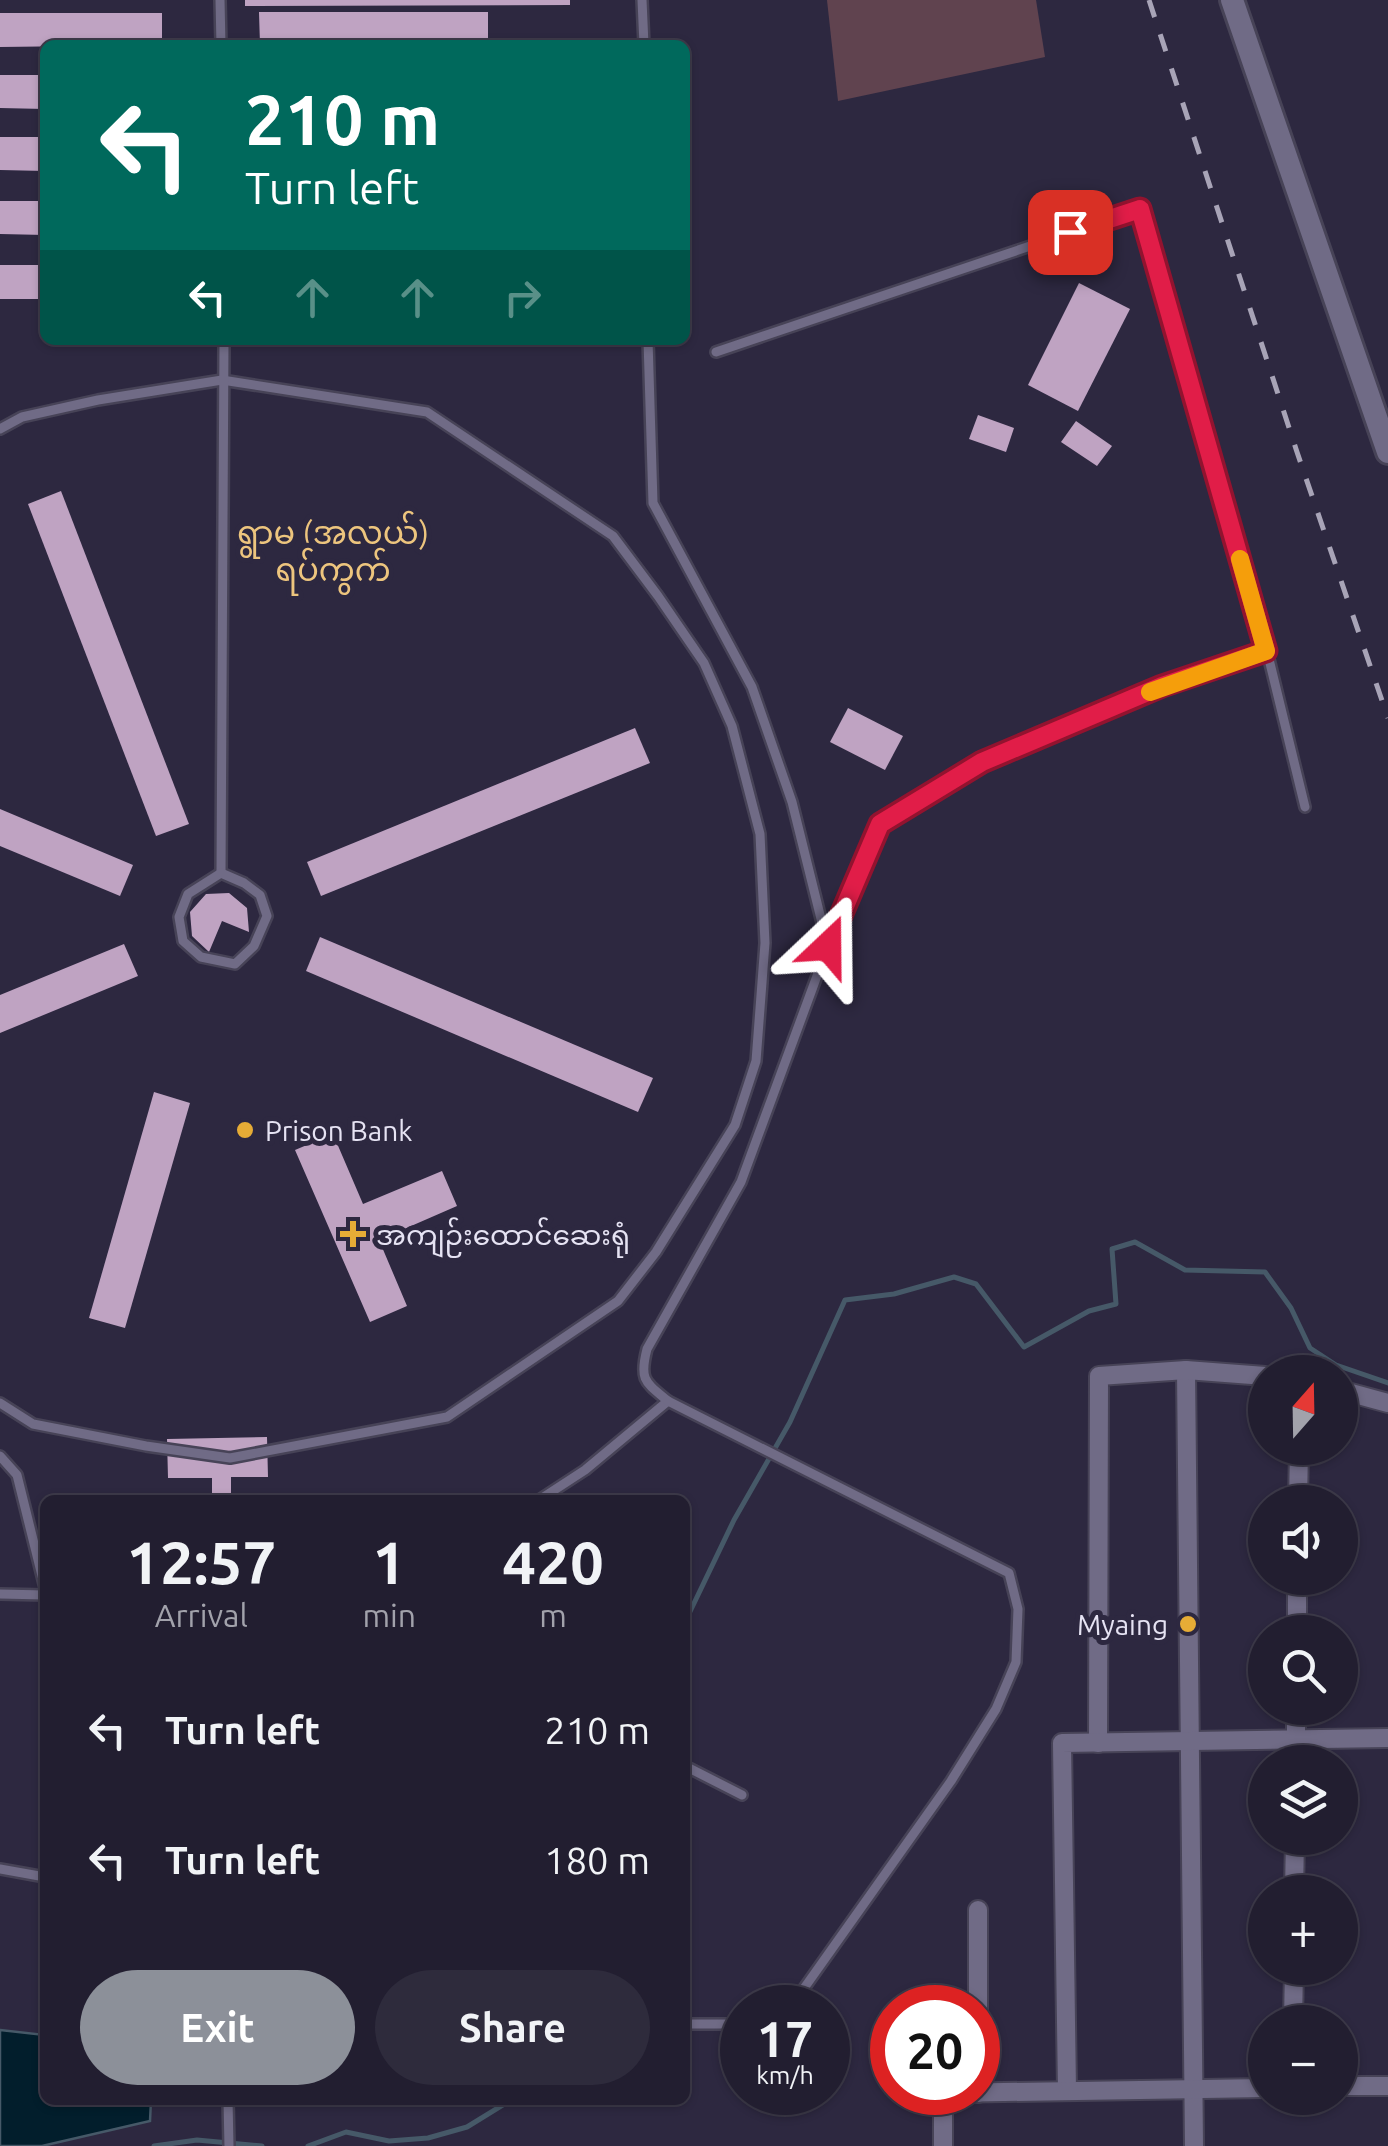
<!DOCTYPE html>
<html lang="en">
<head>
<meta charset="utf-8">
<style>
  :root { --surface:#221e30; --page:#2e2b3c; --text:#f1f3f6; --muted:#a2a2ab; --line:#3f3c4c; --accent:#8c9099 }
  body { margin:0; font-family:Ubuntu,"Noto Sans Myanmar",sans-serif; background:var(--page); color:var(--text); height:100vh; display:flex; flex-direction:column; font-size:38px; white-space:nowrap }
  * { box-sizing:border-box; margin:0 }
  p { font-size:32px; color:var(--muted) }
  .icon { flex:none; width:55px; height:55px; fill:none; stroke:currentColor; stroke-width:2; stroke-linecap:round; stroke-linejoin:round }
  .map { position:relative; flex:1; overflow:hidden }
  .sheet { position:absolute; left:40px; top:1495px; width:650px; height:610px; display:flex; flex-direction:column; background:var(--surface); border-radius:15px; box-shadow:0 2px 8px #0004,0 0 0 2px var(--line) }
  .sheet>* { flex:none }
  .banner { position:absolute; left:40px; top:40px; width:650px; height:305px; border-radius:15px; box-shadow:0 2px 8px #0004,0 0 0 2px var(--line); background:#00695c; color:#fff; overflow:hidden }
  .needle { width:65px; rotate:20deg }
  .tools { position:absolute; left:1248px; top:1355px; display:grid; gap:20px }
  .tools a { display:grid; place-items:center; width:110px; height:110px; border-radius:50%; background:var(--surface); box-shadow:0 2px 8px #0004,0 0 0 2px var(--line); font-size:50px }
  .speed { position:absolute; left:720px; top:1985px; display:flex; gap:20px; font-size:50px; font-weight:700; text-align:center }
  .speed>* { display:grid; place-content:center; width:130px; height:130px; border-radius:50%; background:var(--surface); box-shadow:0 2px 8px #0004,0 0 0 2px var(--line); line-height:1 }
  .speed small { font-size:25px; font-weight:400 }
  .speed .limit { border:15px solid #d22; background:#fff; color:#111 }
  .pin { position:absolute; display:grid; place-items:center; width:85px; height:85px; color:#fff; margin:-42px; border-radius:20px; box-shadow:0 5px 15px #0006 }
  .me { position:absolute; width:110px; margin:-55px; rotate:23deg; stroke-linejoin:round; filter:drop-shadow(0 0 8px #0008) }
  .turn { display:flex; align-items:center; gap:35px; height:210px; padding:0 40px; font-size:45px }
  .turn .icon { width:130px; height:130px; stroke-width:2.5 }
  .turn b { display:block; font-size:70px; line-height:85px }
  .lanes { display:flex; align-items:center; height:95px; padding:0 40px; background:#0003; justify-content:center; gap:50px; direction:ltr }
  .lanes .off { opacity:.35 }
  .eta { display:flex; justify-content:space-evenly; align-items:center; height:170px; text-align:center }
  .eta b { font-size:60px; font-weight:600; line-height:70px }
  .button { display:flex; gap:20px; margin-top:auto; padding:20px 40px }
  .button a { flex:1; height:115px; border-radius:60px; background:var(--accent); color:#fff; font-size:40px; font-weight:600; line-height:115px; text-align:center }
  .button a+a { background:var(--page); color:var(--text) }
  ul { padding:0; list-style:none }
  li { display:flex; align-items:center; gap:30px; height:130px; padding:0 40px }
  li div { flex:1 }
  li b { display:block; font-size:38px }
  li em { font-style:normal }
  .map>svg:first-child { display:block }
</style>
</head>
<body>
<div class="map">
<svg width="1388" height="2146" viewBox="0 0 1388 2146">
  <rect width="100%" height="100%" fill="#2d2840"/>
  <path fill="#60434f" d="M827,0H1036L1045,57L838,101Z"/>
  <path fill="#021e2c" stroke="#465968" stroke-width="2.5" d="M0,2030L45,2035V2100H151L150,2121L42,2146H0Z"/>
  <g fill="none" stroke-linecap="round" stroke-linejoin="round">
    <g stroke="#465968" stroke-width="5">
      <path d="M685,1622L734,1520L790,1422L845,1300L894,1294L954,1277L976,1284L1024,1347L1089,1311L1116,1304L1112,1249L1135,1242L1185,1270L1265,1272L1291,1308L1310,1348L1336,1365L1388,1383"/>
      <path d="M154,2146L197,2140L262,2146"/>
      <path d="M308,2146L346,2132L389,2141L428,2138L467,2127L511,2100"/>
    </g>
  </g>
  <g fill="#bfa3c2">
    <path d="M245,0H570V5L245,6Z"/>
    <path d="M259,12H488V45H260Z"/>
    <path d="M0,13H162V45L0,47Z"/>
    <path d="M0,75H45V109L0,108Z"/>
    <path d="M0,137H45V171L0,170Z"/>
    <path d="M0,201H45V235L0,234Z"/>
    <rect x="0" y="265" width="45" height="34"/>
    <path d="M1079,283L1130,309L1078,411L1028,385Z"/>
    <path d="M978,415L1014,428L1006,452L969,439Z"/>
    <path d="M1076,421L1112,446L1097,466L1061,442Z"/>
    <path d="M61,491L189,824L156,836L28,504Z"/>
    <path d="M848,708L903,736L885,770L830,742Z"/>
    <path d="M635,728L650,763L321,896L307,862Z"/>
    <path d="M0,809L133,865L120,896L0,846Z"/>
    <path d="M229,893L247,908L249,932L222,921L209,952L192,936L190,912L206,894Z"/>
    <path d="M320,937L653,1078L638,1112L306,971Z"/>
    <path d="M124,944L138,976L0,1033V995Z"/>
    <path d="M154,1092L190,1103L125,1328L89,1318Z"/>
    <path d="M333,1134L363,1204L442,1171L457,1206L379,1240L407,1306L370,1322L295,1150Z"/>
    <path d="M267,1437L268,1477H231V1493H212V1478H168L167,1439Z"/>
  </g>
  <g fill="none" stroke-linecap="round" stroke-linejoin="round">
    <defs>
      <g id="service">
        <path d="M220,0L221,45"/>
        <path d="M642,0L644,45"/>
        <path d="M648,340L653,503L752,687L792,802L827,943"/>
        <path d="M716,352L1140,209L1267,651"/>
        <path d="M0,429L22,417L98,400L222,380L427,412L613,536L658,596L704,663L732,726L760,834L765,943L756,1061L735,1125L656,1252L618,1301L447,1417L230,1458L146,1446L33,1424L0,1403"/>
        <path d="M221,873L224,340"/>
        <path d="M221,873L244,883L260,895L267,916L254,946L235,964L201,957L183,941L179,917L188,894Z"/>
        <path d="M0,1456L17,1475L45,1588"/>
        <path d="M539,1500L585,1470L668,1401"/>
        <path d="M0,1594L45,1595"/>
        <path d="M685,1766L742,1795"/>
        <path d="M0,1869L45,1877"/>
        <path d="M790,2008L951,1781L996,1709L1016,1662L1018,1609L1009,1573L668,1401C645,1382 639,1380 647,1349L741,1182L828,946L879,824L983,762L1163,687L1267,651L1305,807"/>
        <path d="M685,2024H742"/>
        <path d="M228,2100L229,2146"/>
      </g>
      <g id="minor">
        <path d="M1186,1370L1194,2146"/>
        <path d="M1340,1390L1388,1403"/>
        <path d="M1298,1502L1299,1448"/>
        <path d="M1297,1632V1578"/>
        <path d="M1098,1743L1099,1376L1186,1370L1265,1376"/>
        <path d="M1296,1762V1708"/>
        <path d="M1294,1892L1295,1838"/>
        <path d="M1293,2022L1294,1968"/>
        <path d="M1340,2086H1388"/>
        <path d="M1067,2091L1062,1743L1388,1738"/>
        <path d="M978,2093V1910"/>
        <path d="M943,2146V2096L946,2093L1265,2088"/>
      </g>
      <path id="secondary" d="M1232,0L1388,452"/>
    </defs>
    <use href="#service" stroke="#474357" stroke-width="14"/>
    <use href="#minor" stroke="#474357" stroke-width="22"/>
    <use href="#secondary" stroke="#474357" stroke-width="28"/>
    <use href="#service" stroke="#706b86" stroke-width="9"/>
    <use href="#minor" stroke="#706b86" stroke-width="18"/>
    <use href="#secondary" stroke="#706b86" stroke-width="22"/>
    <path stroke="#a8a4b7" stroke-width="5" stroke-dasharray="18 18" stroke-linecap="butt" d="M1149,0L1297,452L1388,718"/>
  </g>
  <g fill="none" stroke-linecap="round" stroke-linejoin="round">
    <defs>
      <path id="route" d="M828,946L880,824L982,762L1162,686L1266,651L1140,209L1070,232"/>
    </defs>
    <use href="#route" stroke="#92132f" stroke-width="25"/>
    <use href="#route" stroke="#e11d48" stroke-width="18"/>
    <path stroke="#f59e0b" stroke-width="18" d="M1150,692L1266,651L1240,559"/>
  </g>
  <g fill="#e6ac36" stroke="#2d2840" stroke-width="4">
    <circle cx="245" cy="1130" r="10"/>
    <path d="M348 1219h10v10h10v10h-10v10h-10v-10h-10v-10h10z"/>
    <circle cx="1188" cy="1624" r="10"/>
  </g>
  <g text-anchor="middle" dominant-baseline="central" stroke-width="10" stroke-linejoin="round" paint-order="stroke">
    <g font-size="28" fill="#e6e3f3" stroke="#2d2840" text-anchor="start">
      <text x="265" y="1130">Prison Bank</text>
      <text x="376" y="1234">အကျဉ်းထောင်ဆေးရုံ</text>
      <text x="1168" y="1624" text-anchor="end">Myaing</text>
    </g>
    <g font-size="32" fill="#edc57e" stroke="#2d2840">
      <text x="333" y="532">ရွာမ (အလယ်)<tspan x="333" dy="37">ရပ်ကွက်</tspan></text>
    </g>
  </g>
</svg>
<div class="tools">
<a><svg class="needle" viewBox="-14 -14 28 28"><path d="M0-13l5 13h-10z" fill="#e53935"/><path d="M0 13l5-13h-10z" fill="#a2a2ab"/></svg></a>
<a><svg class="icon" aria-label="sound" viewBox="0 0 24 24"><path d="M4 9h4l5-4v14l-5-4H4zM17 9q2 3 0 6"/></svg></a>
<a><svg class="icon" aria-label="search" viewBox="0 0 24 24"><circle cx="10" cy="10" r="6"/><path d="M15 15l6 6"/></svg></a>
<a><svg class="icon" aria-label="layers" viewBox="0 0 24 24"><path d="M12 4l9 5-9 5-9-5zM3 14l9 5 9-5"/></svg></a>
<a>+</a>
<a>−</a>
</div>
<div class="speed"><div>17<small>km/h</small></div><div class="limit">20</div></div>
<div class="pin" style="left:1070px;top:232px;background:#d93025"><svg class="icon" aria-label="arrive" viewBox="0 0 24 24"><path d="M6 21V4h12l-3 4 3 4H6"/></svg></div>
<svg class="me" style="left:828px;top:946px" viewBox="-20 -20 40 40"><path d="M0-17L14 15 0 8-14 15z" fill="#e11d48" stroke="#fff" stroke-width="4"/></svg>
<div class="banner">
<div class="turn"><svg class="icon" aria-label="left" viewBox="0 0 24 24"><path d="M17 20v-9H6M10 6l-5 5 5 5"/></svg><div><b>210 m</b>Turn left</div></div>
<div class="lanes"><svg class="icon" aria-label="left" viewBox="0 0 24 24"><path d="M17 20v-9H6M10 6l-5 5 5 5"/></svg><svg class="icon off" aria-label="ahead" viewBox="0 0 24 24"><path d="M12 20V5M6 11l6-6 6 6"/></svg><svg class="icon off" aria-label="ahead" viewBox="0 0 24 24"><path d="M12 20V5M6 11l6-6 6 6"/></svg><svg class="icon off" aria-label="right" viewBox="0 0 24 24"><path d="M7 20v-9h11M14 6l5 5-5 5"/></svg></div>
</div>
<section class="sheet">
<div class="eta">
<div><b>12:57</b><p>Arrival</p></div>
<div><b>1</b><p>min</p></div>
<div><b>420</b><p>m</p></div>
</div>
<ul>
<li><svg class="icon" aria-label="left" viewBox="0 0 24 24"><path d="M17 20v-9H6M10 6l-5 5 5 5"/></svg><div><b>Turn left</b></div><em>210 m</em></li>
<li><svg class="icon" aria-label="left" viewBox="0 0 24 24"><path d="M17 20v-9H6M10 6l-5 5 5 5"/></svg><div><b>Turn left</b></div><em>180 m</em></li>
</ul>
<div class="button"><a>Exit</a><a>Share</a></div>
</section>
</div>
</body>
</html>
